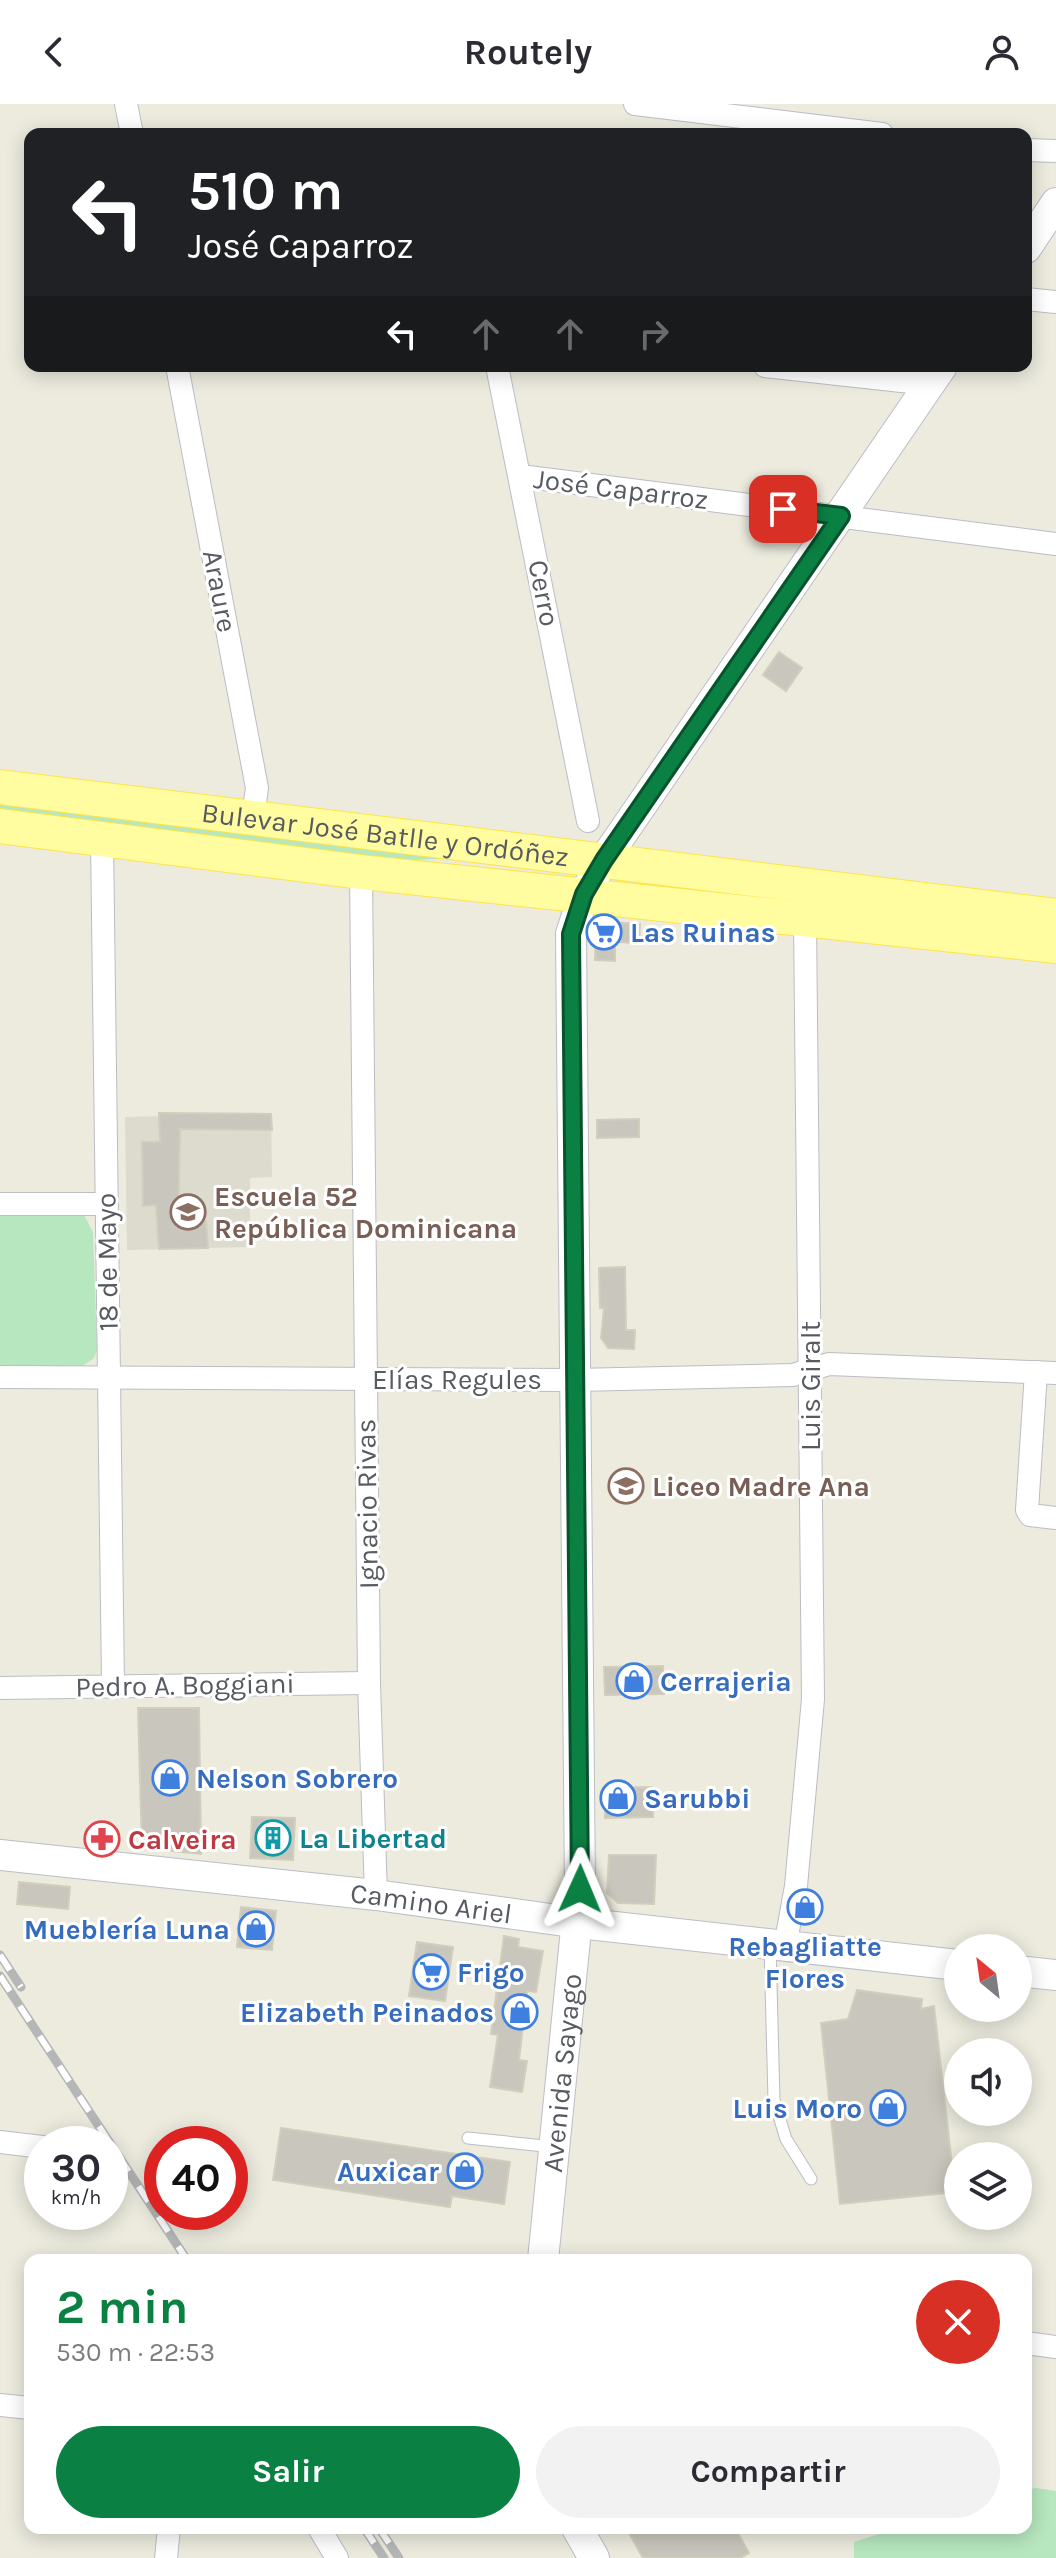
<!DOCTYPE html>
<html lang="es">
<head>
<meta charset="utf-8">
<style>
  :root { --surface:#fff; --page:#f2f2f3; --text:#2b2b33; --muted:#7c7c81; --accent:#0b8043 }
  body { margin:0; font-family:Karla,sans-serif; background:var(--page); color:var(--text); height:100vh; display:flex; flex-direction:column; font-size:30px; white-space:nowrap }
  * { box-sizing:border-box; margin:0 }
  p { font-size:26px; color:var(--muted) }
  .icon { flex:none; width:44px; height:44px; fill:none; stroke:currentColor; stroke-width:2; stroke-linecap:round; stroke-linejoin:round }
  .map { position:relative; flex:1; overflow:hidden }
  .side { position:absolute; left:24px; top:2150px; width:1008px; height:280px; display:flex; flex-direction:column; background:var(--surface); border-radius:16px; box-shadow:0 4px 20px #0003 }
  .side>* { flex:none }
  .top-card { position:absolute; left:24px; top:24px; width:1008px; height:244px; border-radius:16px; box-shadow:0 4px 20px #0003; background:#202124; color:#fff; overflow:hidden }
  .needle { width:52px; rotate:331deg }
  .controls { position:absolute; left:944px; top:1830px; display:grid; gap:16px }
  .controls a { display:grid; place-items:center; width:88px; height:88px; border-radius:50%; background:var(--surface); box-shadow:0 4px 20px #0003; font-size:40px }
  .speed { position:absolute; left:24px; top:2022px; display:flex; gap:16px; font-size:40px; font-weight:700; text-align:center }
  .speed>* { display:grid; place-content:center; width:104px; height:104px; border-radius:50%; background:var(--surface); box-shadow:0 4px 20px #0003; line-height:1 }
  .speed small { font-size:20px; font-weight:400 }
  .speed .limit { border:12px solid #d22; background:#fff; color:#111 }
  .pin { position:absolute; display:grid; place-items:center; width:68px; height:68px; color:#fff; margin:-34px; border-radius:16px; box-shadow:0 4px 12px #0006 }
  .me { position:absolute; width:88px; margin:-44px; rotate:1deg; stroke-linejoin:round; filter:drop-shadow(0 0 6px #0008) }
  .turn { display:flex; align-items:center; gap:28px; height:168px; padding:0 32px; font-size:36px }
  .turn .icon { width:104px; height:104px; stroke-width:2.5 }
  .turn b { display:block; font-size:56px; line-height:68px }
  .lanes { display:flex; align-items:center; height:76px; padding:0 32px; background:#0003; justify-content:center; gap:40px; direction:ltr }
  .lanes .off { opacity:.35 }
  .round { display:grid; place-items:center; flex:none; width:84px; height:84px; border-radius:42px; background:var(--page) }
  .headline { display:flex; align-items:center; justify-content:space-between; height:136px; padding:0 32px }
  h1 { font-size:48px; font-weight:700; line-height:60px; color:var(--accent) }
  .button { display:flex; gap:16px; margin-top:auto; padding:16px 32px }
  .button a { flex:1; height:92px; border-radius:48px; background:var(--accent); color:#fff; font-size:32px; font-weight:700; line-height:92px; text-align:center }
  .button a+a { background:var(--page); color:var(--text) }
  header { display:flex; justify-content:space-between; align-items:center; height:104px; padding:0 32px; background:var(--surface); font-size:36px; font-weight:700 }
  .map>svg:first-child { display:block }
</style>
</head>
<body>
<header><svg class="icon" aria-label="back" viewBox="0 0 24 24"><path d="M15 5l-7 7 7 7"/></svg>Routely<svg class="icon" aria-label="person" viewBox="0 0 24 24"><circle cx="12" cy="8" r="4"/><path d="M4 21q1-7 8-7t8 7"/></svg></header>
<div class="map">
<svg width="1056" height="2454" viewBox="0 0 1056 2454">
  <rect width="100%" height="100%" fill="#ecebde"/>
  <path fill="#dcdbcd" d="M271,1010L272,1073L250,1074V1143L127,1146L125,1013Z"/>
  <g fill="#b7e7be">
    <path d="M0,698L460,754L389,757L0,711Z"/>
    <path d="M0,1109L84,1111L93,1128L97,1246L94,1254L81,1263L0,1264Z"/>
    <path d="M1035,2384L1056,2387V2454H854V2438L882,2429L883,2424H1026V2386Z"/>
  </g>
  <g fill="#c9c7bd" stroke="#d1cebc" stroke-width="2">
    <path d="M779,548L802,564L786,587L763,571Z"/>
    <path d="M607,818L640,820L639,839L615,838V857L595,856L596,834L600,823Z"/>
    <path d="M159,1009L271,1010L272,1026L180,1025L178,1118L206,1117L208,1144L159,1145L156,1101L143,1102L142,1038H160Z"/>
    <path d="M639,1015V1033L597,1034V1016Z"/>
    <path d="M625,1163L626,1226H635L634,1245L608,1244L601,1234L604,1204H600L599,1164Z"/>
    <path d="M663,1562L664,1590L605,1591L604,1563Z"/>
    <path d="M138,1604H199L201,1750L142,1744Z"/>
    <path d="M652,1683L653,1713L605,1714V1684Z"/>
    <path d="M252,1713L295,1714L293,1756L250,1754Z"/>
    <path d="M609,1751H656L654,1800L618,1799L607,1789Z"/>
    <path d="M19,1778L70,1783L68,1805L17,1800Z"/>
    <path d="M241,1803L276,1807L272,1846L237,1843Z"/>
    <path d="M504,1832L519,1835L518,1843L543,1847L536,1888L527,1887L519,1956L527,1957L522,1988L490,1983L498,1931L491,1930Z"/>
    <path d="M417,1838L453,1843L445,1897L409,1892Z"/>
    <path d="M857,1886L922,1895L921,1905L934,1902L955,2088L840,2100L821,1919L848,1915Z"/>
    <path d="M281,2024L510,2058L504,2100L452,2092L450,2103L273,2076Z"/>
    <path d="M637,2424H735L749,2449L740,2454H643L629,2429Z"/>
  </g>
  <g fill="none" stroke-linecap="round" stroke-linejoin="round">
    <defs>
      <g id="lane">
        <path d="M770,1842L774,1996L786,2035L811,2075"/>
        <path d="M468,2034L554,2043"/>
      </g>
      <g id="street">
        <path d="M126,0L132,30"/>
        <path d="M635,0L882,30"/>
        <path d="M1026,46L1056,47"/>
        <path d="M1026,195L1056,198"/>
        <path d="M177,262L257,684L253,712"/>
        <path d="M497,262L588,717"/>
        <path d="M765,262L929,280"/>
        <path d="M520,372L1056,440"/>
        <path d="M102,735L113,1581"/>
        <path d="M361,768L369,1579L376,1791"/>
        <path d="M0,1100H107"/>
        <path d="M1036,1268L1027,1406L1030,1411L1056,1414"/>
        <path d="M0,1273L576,1276L793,1271L829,1260L1056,1269"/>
        <path d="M0,1584L369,1579"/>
        <path d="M785,1843L796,1782L813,1595L805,815"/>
        <path d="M0,2038L42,2043"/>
        <path d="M1026,2239L1056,2243"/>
        <path d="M0,2301L30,2304"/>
        <path d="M319,2424L337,2454"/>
        <path d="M166,2454L169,2424"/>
      </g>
      <g id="secondary">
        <path d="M1026,144L1056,99"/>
        <path id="s1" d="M0,1751L376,1791L579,1819L958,1861"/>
        <path d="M1018,1867L1056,1871"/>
        <path id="s2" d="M543,2156L580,1785L571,830L584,790L604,756L942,262"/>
        <path d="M577,2424L594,2454"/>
      </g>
      <g id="primary">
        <path id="s3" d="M0,683L1056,812"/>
        <path d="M0,722L361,768L1056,842"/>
      </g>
    </defs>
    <use href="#lane" stroke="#bbbdc4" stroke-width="13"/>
    <use href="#street" stroke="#bbbdc4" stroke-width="24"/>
    <use href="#secondary" stroke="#bbbec6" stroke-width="32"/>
    <use href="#primary" stroke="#fee446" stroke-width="36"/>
    <use href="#lane" stroke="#fff" stroke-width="11"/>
    <use href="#street" stroke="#fff" stroke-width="22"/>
    <use href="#secondary" stroke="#fff" stroke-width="30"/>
    <use href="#primary" stroke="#fffda0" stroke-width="34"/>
    <defs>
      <g id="rail">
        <path d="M0,1851L21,1883"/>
        <path d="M0,1872L187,2156"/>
        <path d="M364,2424L384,2454"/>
        <path d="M379,2424L399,2454"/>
      </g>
    </defs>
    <use href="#rail" stroke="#b5b6b6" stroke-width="9"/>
    <use href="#rail" stroke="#fff" stroke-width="6" stroke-dasharray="18" stroke-linecap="butt"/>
  </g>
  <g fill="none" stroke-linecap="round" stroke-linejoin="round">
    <defs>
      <path id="route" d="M580,1785L571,830L584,790L604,756L841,412L783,405"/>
    </defs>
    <use href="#route" stroke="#07532c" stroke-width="20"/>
    <use href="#route" stroke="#0b8043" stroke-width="14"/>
  </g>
  <defs>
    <symbol id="supermarket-ring" viewBox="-11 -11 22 22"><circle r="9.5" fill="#fff" stroke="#3f7fe0" stroke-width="1.5"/><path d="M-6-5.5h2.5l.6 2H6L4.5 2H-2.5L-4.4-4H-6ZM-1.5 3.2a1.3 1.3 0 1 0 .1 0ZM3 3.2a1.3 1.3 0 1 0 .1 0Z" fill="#3f7fe0"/></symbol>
    <symbol id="school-ring" viewBox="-11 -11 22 22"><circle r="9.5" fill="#fff" stroke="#8d6e63" stroke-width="1.5"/><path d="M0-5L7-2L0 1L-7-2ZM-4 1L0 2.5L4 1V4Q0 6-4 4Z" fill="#8d6e63"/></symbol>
    <symbol id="shop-ring" viewBox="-11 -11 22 22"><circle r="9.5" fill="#fff" stroke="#3f7fe0" stroke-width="1.5"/><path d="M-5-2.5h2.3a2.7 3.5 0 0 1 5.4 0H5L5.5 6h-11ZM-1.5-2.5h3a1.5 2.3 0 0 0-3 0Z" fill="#3f7fe0"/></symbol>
    <symbol id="building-ring" viewBox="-11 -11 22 22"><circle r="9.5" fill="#fff" stroke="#0f9aa8" stroke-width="1.5"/><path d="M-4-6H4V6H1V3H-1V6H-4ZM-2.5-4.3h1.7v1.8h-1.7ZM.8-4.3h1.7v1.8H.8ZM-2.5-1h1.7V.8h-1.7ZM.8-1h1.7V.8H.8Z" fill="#0f9aa8"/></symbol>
    <symbol id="pharmacy-ring" viewBox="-11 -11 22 22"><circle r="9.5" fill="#fff" stroke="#e0444e" stroke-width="1.5"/><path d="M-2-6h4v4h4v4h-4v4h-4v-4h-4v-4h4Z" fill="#e0444e"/></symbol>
  </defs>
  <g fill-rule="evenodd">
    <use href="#supermarket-ring" x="584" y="808" width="40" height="40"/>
    <use href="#school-ring" x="168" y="1088" width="40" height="40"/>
    <use href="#school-ring" x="606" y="1362" width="40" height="40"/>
    <use href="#shop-ring" x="614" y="1557" width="40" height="40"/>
    <use href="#shop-ring" x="150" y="1654" width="40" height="40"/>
    <use href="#shop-ring" x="598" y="1674" width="40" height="40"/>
    <use href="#building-ring" x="253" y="1714" width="40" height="40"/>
    <use href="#pharmacy-ring" x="82" y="1715" width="40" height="40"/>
    <use href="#shop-ring" x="785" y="1783" width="40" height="40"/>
    <use href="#shop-ring" x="236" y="1805" width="40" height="40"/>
    <use href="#supermarket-ring" x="411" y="1848" width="40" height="40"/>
    <use href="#shop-ring" x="500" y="1888" width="40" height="40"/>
    <use href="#shop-ring" x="868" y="1984" width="40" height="40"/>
    <use href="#shop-ring" x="445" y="2047" width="40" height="40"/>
  </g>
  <g text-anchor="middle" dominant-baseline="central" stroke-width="6" stroke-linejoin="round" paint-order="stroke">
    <g font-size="28" fill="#575a61" stroke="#fff">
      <text transform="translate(621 385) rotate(7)">José Caparroz</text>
      <text transform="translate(220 487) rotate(79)">Araure</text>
      <text transform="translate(544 489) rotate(79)">Cerro</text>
      <text stroke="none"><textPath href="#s3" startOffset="388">Bulevar José Batlle y Ordóñez</textPath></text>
      <text transform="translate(107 1158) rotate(-91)">18 de Mayo</text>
      <text x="457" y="1275">Elías Regules</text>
      <text transform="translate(810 1282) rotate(-90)">Luis Giralt</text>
      <text transform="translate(367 1400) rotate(-91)">Ignacio Rivas</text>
      <text transform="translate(185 1581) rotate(-1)">Pedro A. Boggiani</text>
      <text stroke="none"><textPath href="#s1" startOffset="434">Camino Ariel</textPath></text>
      <text stroke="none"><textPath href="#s2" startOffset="188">Avenida Sayago</textPath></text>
    </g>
    <g font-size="28" font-weight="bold" fill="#366cbe" stroke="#fff" text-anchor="start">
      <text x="630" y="828">Las Ruinas</text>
      <text x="660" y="1577">Cerrajeria</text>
      <text x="196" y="1674">Nelson Sobrero</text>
      <text x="644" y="1694">Sarubbi</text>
      <text x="230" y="1825" text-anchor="end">Mueblería Luna</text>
      <text x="805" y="1842" text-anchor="middle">Rebagliatte<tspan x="805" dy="32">Flores</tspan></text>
      <text x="457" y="1868">Frigo</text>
      <text x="494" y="1908" text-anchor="end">Elizabeth Peinados</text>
      <text x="862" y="2004" text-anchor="end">Luis Moro</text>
      <text x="439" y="2067" text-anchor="end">Auxicar</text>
    </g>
    <g font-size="28" font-weight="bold" fill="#785e54" stroke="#fff" text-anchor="start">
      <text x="214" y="1092">Escuela 52<tspan x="214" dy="32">República Dominicana</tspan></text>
      <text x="652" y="1382">Liceo Madre Ana</text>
    </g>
    <g font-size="28" font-weight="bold" fill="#0d838f" stroke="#fff" text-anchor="start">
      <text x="299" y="1734">La Libertad</text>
    </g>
    <g font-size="28" font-weight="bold" fill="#be3a42" stroke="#fff" text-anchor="start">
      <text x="128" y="1735">Calveira</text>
    </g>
  </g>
</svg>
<div class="controls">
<a><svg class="needle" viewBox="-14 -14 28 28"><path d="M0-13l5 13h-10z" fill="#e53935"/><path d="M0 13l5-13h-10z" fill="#7c7c81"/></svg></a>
<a><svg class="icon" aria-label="sound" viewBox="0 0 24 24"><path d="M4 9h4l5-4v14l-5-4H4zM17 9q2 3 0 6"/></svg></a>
<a><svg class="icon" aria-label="layers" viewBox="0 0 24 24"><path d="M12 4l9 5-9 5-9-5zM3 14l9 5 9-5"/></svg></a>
</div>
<div class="speed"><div>30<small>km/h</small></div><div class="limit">40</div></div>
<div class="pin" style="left:783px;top:405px;background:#d93025"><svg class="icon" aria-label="arrive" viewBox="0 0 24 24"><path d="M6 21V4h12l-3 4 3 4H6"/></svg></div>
<svg class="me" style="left:580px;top:1785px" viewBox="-20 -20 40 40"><path d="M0-17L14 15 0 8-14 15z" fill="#0b8043" stroke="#fff" stroke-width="4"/></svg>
<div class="top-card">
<div class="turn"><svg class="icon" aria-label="left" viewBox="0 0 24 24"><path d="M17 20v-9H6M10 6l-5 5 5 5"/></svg><div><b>510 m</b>José Caparroz</div></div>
<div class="lanes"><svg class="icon" aria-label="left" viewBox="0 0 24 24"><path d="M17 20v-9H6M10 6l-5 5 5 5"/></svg><svg class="icon off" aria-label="ahead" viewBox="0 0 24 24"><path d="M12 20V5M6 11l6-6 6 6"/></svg><svg class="icon off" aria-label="ahead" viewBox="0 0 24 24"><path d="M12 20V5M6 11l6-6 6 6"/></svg><svg class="icon off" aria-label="right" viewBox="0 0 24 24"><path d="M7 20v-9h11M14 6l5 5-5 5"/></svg></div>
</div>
<section class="side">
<div class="headline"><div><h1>2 min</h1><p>530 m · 22:53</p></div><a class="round" style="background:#d93025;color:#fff"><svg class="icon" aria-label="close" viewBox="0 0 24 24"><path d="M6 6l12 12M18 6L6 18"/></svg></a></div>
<div class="button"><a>Salir</a><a>Compartir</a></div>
</section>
</div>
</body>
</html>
